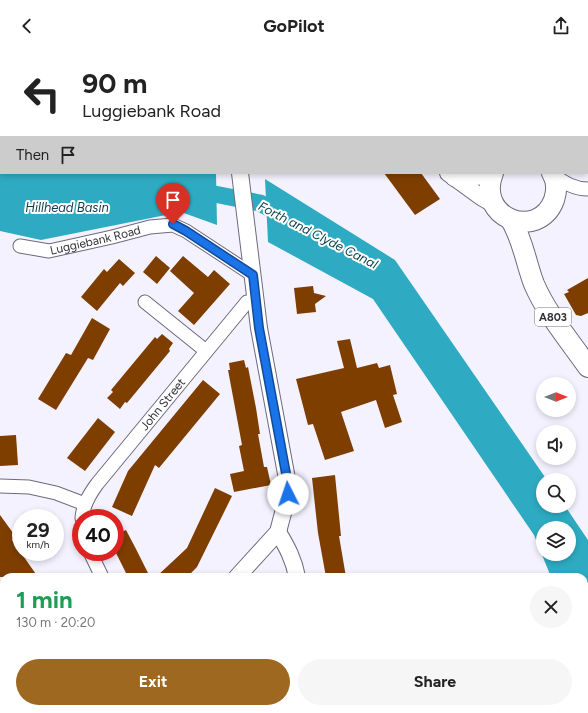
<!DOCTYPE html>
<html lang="en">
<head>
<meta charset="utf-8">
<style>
  :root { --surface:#fff; --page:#f6f6f6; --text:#222; --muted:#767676; --accent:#9e6821 }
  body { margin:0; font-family:Figtree,sans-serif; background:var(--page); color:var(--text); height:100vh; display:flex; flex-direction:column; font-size:15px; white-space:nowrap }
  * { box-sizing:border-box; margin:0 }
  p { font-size:13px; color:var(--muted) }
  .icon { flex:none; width:22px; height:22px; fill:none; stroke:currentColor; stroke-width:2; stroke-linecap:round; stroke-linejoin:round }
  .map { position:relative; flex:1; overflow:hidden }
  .drawer { position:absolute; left:0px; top:521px; width:588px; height:140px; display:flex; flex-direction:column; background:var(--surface); border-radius:12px 12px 0 0; box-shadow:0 2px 6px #0003 }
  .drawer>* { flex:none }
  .top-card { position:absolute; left:0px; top:0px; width:588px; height:122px; box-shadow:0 2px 6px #0003; background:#fff; color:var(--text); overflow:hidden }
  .needle { width:26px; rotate:90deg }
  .fabs { position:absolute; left:536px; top:325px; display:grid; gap:8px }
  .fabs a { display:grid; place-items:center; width:40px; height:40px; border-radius:50%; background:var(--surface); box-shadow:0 2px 6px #0003; font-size:20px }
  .speed { position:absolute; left:12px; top:457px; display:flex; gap:8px; font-size:20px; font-weight:700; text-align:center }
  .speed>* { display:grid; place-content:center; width:52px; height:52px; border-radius:50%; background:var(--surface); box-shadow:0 2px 6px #0003; line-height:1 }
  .speed small { font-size:10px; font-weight:400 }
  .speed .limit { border:6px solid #d22; background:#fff; color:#111 }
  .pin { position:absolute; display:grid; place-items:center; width:34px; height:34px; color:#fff; margin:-41px -17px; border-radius:50% 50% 50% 0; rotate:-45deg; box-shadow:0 0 4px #0007 }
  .pin .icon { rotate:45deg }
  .me { position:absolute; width:44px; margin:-22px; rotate:356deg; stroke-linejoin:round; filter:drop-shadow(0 0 3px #0008) }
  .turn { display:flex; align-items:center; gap:14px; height:84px; padding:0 16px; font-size:18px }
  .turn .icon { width:52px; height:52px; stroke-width:2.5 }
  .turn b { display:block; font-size:28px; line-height:34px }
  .then { display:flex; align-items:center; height:38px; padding:0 16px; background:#0003; gap:8px; font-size:15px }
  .round { display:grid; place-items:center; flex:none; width:42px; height:42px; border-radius:21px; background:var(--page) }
  .headline { display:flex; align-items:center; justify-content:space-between; height:68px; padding:0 16px }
  h1 { font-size:24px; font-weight:700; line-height:30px; color:#1e9e55 }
  .button { display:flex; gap:8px; margin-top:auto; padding:8px 16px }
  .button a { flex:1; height:46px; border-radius:24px; background:var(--accent); color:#fff; font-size:16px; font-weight:700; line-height:46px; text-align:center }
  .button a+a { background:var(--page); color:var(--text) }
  header { display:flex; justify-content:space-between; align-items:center; height:52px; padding:0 16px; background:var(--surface); font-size:18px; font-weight:700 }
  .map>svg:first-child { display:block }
</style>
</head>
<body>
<header><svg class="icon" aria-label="back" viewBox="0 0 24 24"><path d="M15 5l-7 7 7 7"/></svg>GoPilot<svg class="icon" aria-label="share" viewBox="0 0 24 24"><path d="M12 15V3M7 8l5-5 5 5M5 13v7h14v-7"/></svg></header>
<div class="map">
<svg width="588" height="661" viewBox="0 0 588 661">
  <rect width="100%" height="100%" fill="#f5f2ff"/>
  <g fill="#2eabc2" fill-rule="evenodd">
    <path d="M0,108L1,121H216L217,173L181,160L41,188L0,179Z"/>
    <path d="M265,127L395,208L547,428H543V454H565L588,488V610L584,601V525H551L534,483L373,247L268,190ZM543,476H569V502H543Z"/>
  </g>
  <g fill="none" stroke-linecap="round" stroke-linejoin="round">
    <path stroke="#2eabc2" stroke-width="17" d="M194,138L260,151L287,166"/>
  </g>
  <g fill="#7e3e00">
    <path d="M384,121H421L440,147L415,163Z"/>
    <path d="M156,204L170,216L157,232L143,220Z"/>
    <path d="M183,204L208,225L214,218L230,232L194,273L178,259L194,241L170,219Z"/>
    <path d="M119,207L135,221L123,234L120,231L97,259L81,245L104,217L107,220Z"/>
    <path d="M588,226V261L581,264L576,263L564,242L569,240L567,238Z"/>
    <path d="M313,234L314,241L326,244L315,252L316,260L297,262L294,236Z"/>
    <path d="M92,266L110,277L93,308L88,306L56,358L38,347L66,301L71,303Z"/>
    <path d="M162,282L173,291L169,297L170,299L127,351L125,350L120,357L107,346L113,340L111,338L155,285L157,287Z"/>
    <path d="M350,287L357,316L377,311L379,316L390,313L397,342L393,343L402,370L385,376L376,348L341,360L354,399L325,408L313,372L308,373L296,327L344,316L337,289Z"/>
    <path d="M244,308L246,316L248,315L256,356L260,382H258L264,415H267L271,433L234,440L230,422L244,419L239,394L242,393L228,318H230L229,311Z"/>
    <path d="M203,328L220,342L159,416L155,413L132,464L112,455L128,419Z"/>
    <path d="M98,366L115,380L85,419L67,406Z"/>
    <path d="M16,383L18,413L0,414V384Z"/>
    <path d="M335,423L341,484H339L346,525H326L318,481L312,426Z"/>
    <path d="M215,436L232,444L197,515L187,525H156L187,496Z"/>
    <path d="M0,463L16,485L12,488L38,525H0Z"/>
    <path d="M126,478L136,497L150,525H128L115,499V483Z"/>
  </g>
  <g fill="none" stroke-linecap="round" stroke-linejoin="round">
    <defs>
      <g id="minor">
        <path d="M141,0L142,1"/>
        <path d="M332,1L334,0"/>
        <path d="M553,123C565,131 574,137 588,137"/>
        <path id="s1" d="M20,194L49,199L112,185L150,175L173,173L186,179L253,223"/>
        <path d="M145,250L206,299"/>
        <path d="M0,434L29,435L56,441L85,452"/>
        <path id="s2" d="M82,466C83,453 89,443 97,432L247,250L255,249"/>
        <path d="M90,500L102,525"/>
        <path d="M102,657L103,661"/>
        <path d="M494,657L495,661"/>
      </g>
      <g id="tertiary">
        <path d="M222,0V1"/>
        <path d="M368,0V1"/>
        <path d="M448,121L481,145L493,152"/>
        <path d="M454,126C467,126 480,126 493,121"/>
        <path d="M278,480C287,495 294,508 297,525"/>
        <path d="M237,525L278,480L288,442L287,427L259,276L240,121"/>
        <path d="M321,657L322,661"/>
        <path d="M88,661L94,657"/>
      </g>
      <g id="primary">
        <path d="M524,1V0"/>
        <path d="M493,121C475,166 538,190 554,148C557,139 557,129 552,121"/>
        <path d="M511,168C523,188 526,211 534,232C547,262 569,288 588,315"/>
      </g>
    </defs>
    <use href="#minor" stroke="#6e697c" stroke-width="15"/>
    <use href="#tertiary" stroke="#6e697c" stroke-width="18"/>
    <use href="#primary" stroke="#6e697c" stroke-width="22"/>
    <use href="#minor" stroke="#fff" stroke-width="13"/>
    <use href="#tertiary" stroke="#fff" stroke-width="16"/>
    <use href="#primary" stroke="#fff" stroke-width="20"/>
  </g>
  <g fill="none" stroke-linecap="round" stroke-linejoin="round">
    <defs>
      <path id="route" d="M173,172L186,179L253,223L259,276L287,427L288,442"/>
    </defs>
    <use href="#route" stroke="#114b97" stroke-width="10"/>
    <use href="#route" stroke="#1a73e8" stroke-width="7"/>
  </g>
  <g text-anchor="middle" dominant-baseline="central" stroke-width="4" stroke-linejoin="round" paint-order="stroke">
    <rect fill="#fff" stroke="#706e74" stroke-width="1" x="535" y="256" width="36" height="18" rx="3"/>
    <g font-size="11" font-weight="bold" fill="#323038">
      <text x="553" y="265">A803</text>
    </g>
    <g font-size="12" fill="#323038" stroke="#fff">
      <text stroke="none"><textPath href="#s1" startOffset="77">Luggiebank Road</textPath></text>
      <text stroke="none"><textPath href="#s2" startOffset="141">John Street</textPath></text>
    </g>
    <g font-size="13" font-style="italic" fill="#0d424c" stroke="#fff">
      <text x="67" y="155">Hillhead Basin</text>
      <text transform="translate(318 183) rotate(27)">Forth and Clyde Canal</text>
    </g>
  </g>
</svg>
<div class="fabs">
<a><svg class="needle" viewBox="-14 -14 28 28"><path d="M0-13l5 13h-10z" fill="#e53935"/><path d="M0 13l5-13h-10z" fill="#767676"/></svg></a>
<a><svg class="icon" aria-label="sound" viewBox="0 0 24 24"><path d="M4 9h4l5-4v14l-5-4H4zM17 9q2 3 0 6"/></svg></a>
<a><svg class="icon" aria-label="search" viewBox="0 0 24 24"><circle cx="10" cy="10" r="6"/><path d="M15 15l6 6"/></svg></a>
<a><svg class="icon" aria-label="layers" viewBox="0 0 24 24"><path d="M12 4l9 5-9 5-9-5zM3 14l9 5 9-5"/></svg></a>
</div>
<div class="speed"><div>29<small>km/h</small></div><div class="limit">40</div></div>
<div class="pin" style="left:173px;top:172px;background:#d93025"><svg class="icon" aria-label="arrive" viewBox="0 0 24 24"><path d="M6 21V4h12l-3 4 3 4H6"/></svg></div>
<svg class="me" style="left:288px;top:442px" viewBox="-20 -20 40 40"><circle r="19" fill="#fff"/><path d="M0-13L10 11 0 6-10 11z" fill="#1a73e8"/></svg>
<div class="top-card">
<div class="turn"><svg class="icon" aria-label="left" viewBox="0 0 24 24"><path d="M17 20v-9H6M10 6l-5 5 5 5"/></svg><div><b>90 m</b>Luggiebank Road</div></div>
<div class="then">Then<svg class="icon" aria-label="arrive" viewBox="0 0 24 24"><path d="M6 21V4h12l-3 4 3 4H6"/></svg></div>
</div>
<section class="drawer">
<div class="headline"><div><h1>1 min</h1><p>130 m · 20:20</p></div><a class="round"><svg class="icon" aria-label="close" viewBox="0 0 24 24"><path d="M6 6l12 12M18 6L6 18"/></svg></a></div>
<div class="button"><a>Exit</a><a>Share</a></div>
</section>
</div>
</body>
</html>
